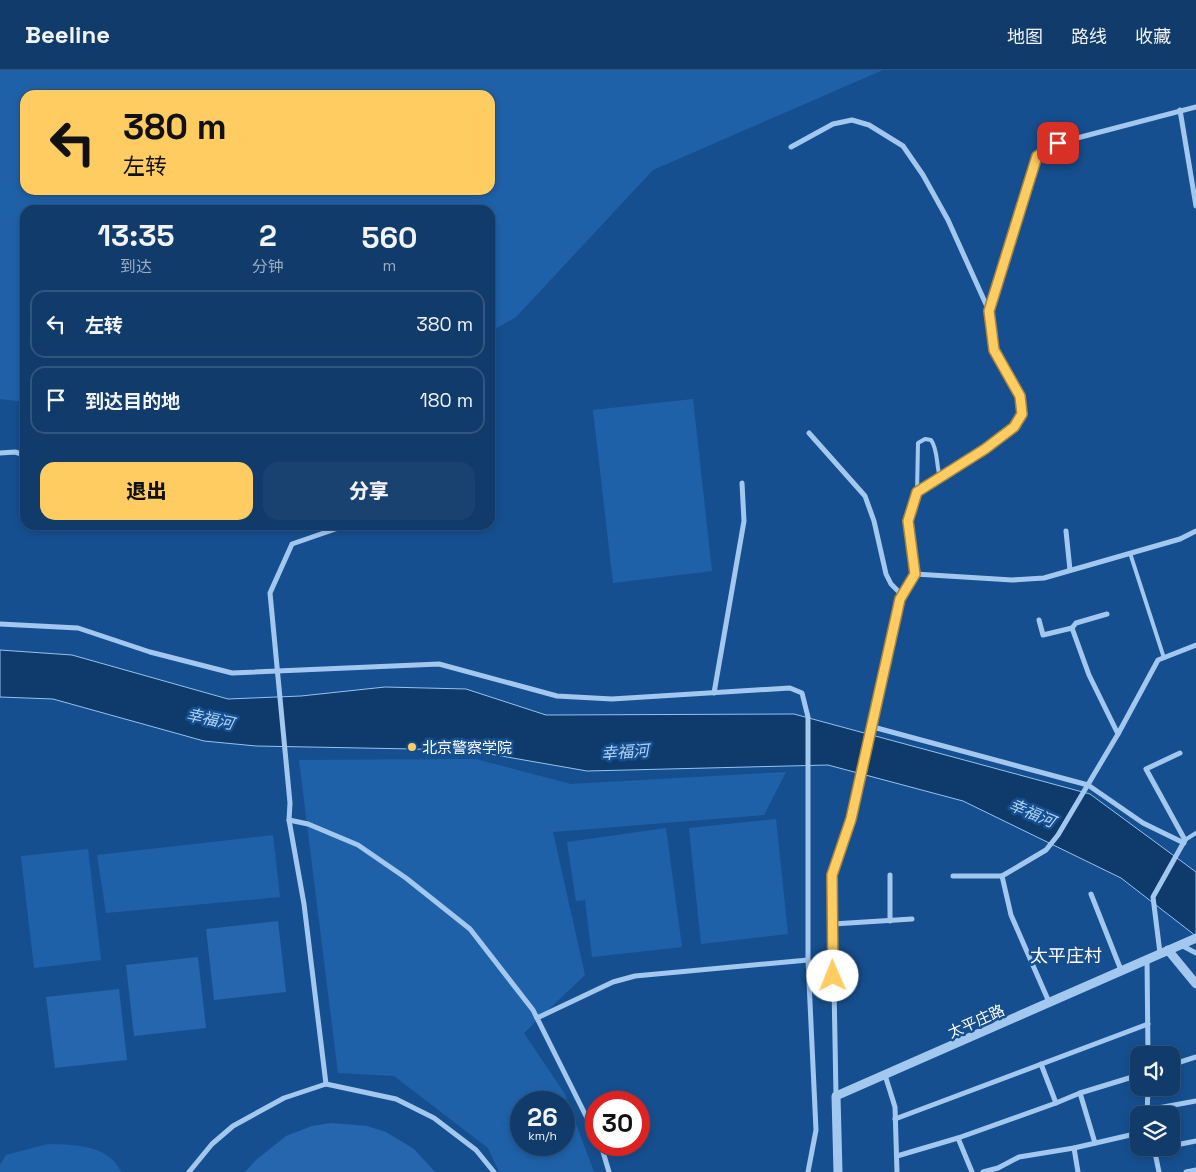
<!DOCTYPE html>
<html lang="zh">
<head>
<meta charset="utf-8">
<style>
  :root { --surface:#103b6b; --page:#194271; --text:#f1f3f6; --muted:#9cadc1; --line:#30557e; --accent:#ffcc62 }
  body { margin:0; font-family:"Space Grotesk","Noto Sans SC",sans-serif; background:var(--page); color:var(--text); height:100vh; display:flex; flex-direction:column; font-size:19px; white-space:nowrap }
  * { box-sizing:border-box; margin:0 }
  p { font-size:16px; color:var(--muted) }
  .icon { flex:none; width:28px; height:28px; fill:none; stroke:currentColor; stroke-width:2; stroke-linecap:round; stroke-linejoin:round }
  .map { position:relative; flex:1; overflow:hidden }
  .panel { position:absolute; left:20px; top:135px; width:475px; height:325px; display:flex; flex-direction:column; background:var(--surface); border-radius:15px; box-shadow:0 2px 8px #0003,0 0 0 1px var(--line) }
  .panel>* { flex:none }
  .hud { position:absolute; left:20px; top:20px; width:475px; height:105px; border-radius:15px; box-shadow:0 2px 8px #0003,0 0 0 1px var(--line); background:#ffcc62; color:#111; overflow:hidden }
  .controls { position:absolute; left:1130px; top:976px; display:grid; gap:10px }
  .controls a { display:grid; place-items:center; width:50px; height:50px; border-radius:10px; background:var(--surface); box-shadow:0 2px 8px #0003,0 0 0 1px var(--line); font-size:25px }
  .speed { position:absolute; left:510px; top:1021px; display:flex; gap:10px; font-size:25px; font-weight:700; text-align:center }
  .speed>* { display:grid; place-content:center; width:65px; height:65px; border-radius:50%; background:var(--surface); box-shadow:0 2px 8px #0003,0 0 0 1px var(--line); line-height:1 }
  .speed small { font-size:12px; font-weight:400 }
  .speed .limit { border:8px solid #d22; background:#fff; color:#111 }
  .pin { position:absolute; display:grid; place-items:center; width:42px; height:42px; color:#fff; margin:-21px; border-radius:10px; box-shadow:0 2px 8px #0006 }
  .me { position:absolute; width:55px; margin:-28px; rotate:359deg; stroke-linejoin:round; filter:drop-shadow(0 0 4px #0008) }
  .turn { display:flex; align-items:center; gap:18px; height:105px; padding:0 20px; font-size:22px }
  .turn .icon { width:65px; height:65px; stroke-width:2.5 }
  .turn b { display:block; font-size:35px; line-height:42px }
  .eta { display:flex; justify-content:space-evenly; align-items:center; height:85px; text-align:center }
  .eta b { font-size:30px; font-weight:800; line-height:35px }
  .action { display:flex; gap:10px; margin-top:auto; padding:10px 20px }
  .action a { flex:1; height:58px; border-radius:15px; background:var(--accent); color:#111; font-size:20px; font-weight:800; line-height:58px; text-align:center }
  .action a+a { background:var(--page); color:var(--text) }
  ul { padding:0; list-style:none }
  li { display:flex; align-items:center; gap:15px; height:68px; margin:0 10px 8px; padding:0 10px; border:2px solid var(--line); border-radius:15px }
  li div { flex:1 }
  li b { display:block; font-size:19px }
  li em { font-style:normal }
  header { display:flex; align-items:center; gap:30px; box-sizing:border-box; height:70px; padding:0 25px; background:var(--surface); border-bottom:1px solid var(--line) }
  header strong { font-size:24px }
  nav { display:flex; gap:28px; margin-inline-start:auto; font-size:18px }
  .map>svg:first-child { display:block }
</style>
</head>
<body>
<header>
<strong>Beeline</strong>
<nav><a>地图</a><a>路线</a><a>收藏</a></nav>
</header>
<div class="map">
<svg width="1196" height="1102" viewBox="0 0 1196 1102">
  <rect width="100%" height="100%" fill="#164f8f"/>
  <g fill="#1f61a9" fill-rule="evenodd">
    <path d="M0,0H883L653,100L516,247L490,262V140H25V332L0,329ZM25,25H490V120H25Z"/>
    <path d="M693,329L712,501L613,513L593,340Z"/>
    <path d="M476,689L571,714L786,702L764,745L553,762L585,905L524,963L565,1024L594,1102H499L488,1078L394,1006L338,1003L299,690ZM521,1032H564V1075H521Z"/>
    <path d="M776,749L788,864L701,874L689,758Z"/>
    <path d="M666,758L682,877L592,887L585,830L576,831L567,772Z"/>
    <path d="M273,765L280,827L106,843L97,785Z"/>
    <path d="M88,779L101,890L34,898L21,786Z"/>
    <path d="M48,1074C74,1075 108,1074 121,1102H0V1095L6,1085Z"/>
  </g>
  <path fill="#0e3a6c" stroke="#95c3f2" d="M0,580L72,585L228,629L301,626L385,617L466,619L546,645L794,644L1090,724L1196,802V866L1121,808L963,731L828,695L587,701L467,680L256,676L204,671L53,629L0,627Z"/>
  <g fill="#2566ae">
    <path d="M278,851L286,922L214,930L206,859Z"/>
    <path d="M198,887L206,958L134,966L126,895Z"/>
    <path d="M119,919L127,990L55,998L46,927Z"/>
    <path d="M331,1053L367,1056L386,1062L414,1079L435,1102H245L256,1090L286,1066L312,1056Z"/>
  </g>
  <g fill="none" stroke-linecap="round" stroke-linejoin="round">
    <g stroke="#a3c8f0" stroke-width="4">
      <path d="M917,422L918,373L925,369L931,370C938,379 936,395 940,407"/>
      <path d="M1130,483L1164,588"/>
      <path d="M1185,770L1196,763"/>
    </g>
    <g stroke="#a3c8f0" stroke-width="5">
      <path d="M1180,40L1196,136"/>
      <path d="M791,77L833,54L852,50L869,55L903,76L923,105L948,150L989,241L994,280L1020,326L1022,344C1000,379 951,399 917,422L908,451L915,504L899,529L851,749L832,805L836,1026"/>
      <path d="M989,240L1037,86L1058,73L1196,37"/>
      <path d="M809,363L865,426L874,451L886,504L891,514L902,525"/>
      <path d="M0,383L15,382L25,385"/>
      <path d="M1066,461L1070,500"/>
      <path d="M915,504L1012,510L1044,508L1180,469L1196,461"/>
      <path d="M0,554L78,558L150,582L232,603L439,594L557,626L612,629L790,618L802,623L808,647V890L816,1060L808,1102"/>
      <path d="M1072,558L1076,553L1107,544"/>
      <path d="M714,623L744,451L742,413"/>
      <path d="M873,657L1088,715L1143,753L1184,773"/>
      <path d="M1118,664L1158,590L1196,575"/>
      <path d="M289,750L308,754L358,775L406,808L470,859L533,940L596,1066"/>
      <path d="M953,806H1002L1046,780L1058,765L1118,664L1089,605L1072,558L1043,565L1039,550"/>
      <path d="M1002,806L1011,845L1049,932"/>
      <path d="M1091,824L1121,900"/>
      <path d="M890,851V805"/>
      <path d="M833,854L912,849"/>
      <path d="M1181,875L1196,883"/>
      <path d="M1160,883L1153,827L1185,770L1146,699L1180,683"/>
      <path d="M1147,889L1148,985"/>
      <path d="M537,948L613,912L635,906L808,890"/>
      <path d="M1041,994L1056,1033L1080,1023"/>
      <path d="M1171,995L1196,987"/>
      <path d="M885,1005L895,1037L897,1102"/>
      <path d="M326,1014L304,834L289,750L290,733L270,523L292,474L347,455"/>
      <path d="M1147,1040L1196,1031"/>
      <path d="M1147,1045L1148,1018"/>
      <path d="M895,1049L1148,954"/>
      <path d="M1095,1073L1080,1023L1139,1005"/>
      <path d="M601,1075L609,1102"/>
      <path d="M1171,1076L1196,1071"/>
      <path d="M1074,1078L1078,1102"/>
      <path d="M1154,1078L1159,1102"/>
      <path d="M1154,1080L1167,1078"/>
      <path d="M897,1086L958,1068"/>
      <path d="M189,1102L212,1074L233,1056L284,1028L326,1014L396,1029L434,1048L476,1080L494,1102"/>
      <path d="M972,1102L958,1068L1056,1033"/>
      <path d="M983,1102L998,1098L1019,1087L1074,1078L1139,1063"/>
      <path d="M1186,1102L1196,1100"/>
    </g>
    <g stroke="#a3c8f0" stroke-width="9">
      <path d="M1168,880L1196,914"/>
      <path d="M838,1102L836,1026L1196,868"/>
    </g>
  </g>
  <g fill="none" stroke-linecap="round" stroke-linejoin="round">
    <defs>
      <path id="route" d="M833,906L832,805L851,749L900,529L915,504L908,451L917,422L985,379L1014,357L1022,344L1020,326L994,280L989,241L1037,86L1058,73"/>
    </defs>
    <use href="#route" stroke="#a68540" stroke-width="12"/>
    <use href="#route" stroke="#ffcc62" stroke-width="9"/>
  </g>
  <circle fill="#ffcc62" stroke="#164f8f" stroke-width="2" cx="412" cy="677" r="5"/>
  <g text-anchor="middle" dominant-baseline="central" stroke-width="5" stroke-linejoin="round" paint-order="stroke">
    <g font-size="15" fill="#fff" stroke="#164f8f" text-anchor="start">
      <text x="422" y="677">北京警察学院</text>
    </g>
    <g font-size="15" fill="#fff" stroke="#164f8f">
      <text transform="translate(976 951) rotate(-24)">太平庄路</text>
    </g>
    <g font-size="16" font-style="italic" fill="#afd2f7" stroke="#164f8f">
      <text transform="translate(210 649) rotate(12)">幸福河</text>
      <text transform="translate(625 682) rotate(-4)">幸福河</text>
      <text transform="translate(1032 743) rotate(23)">幸福河</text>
    </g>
    <g font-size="18" fill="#fff" stroke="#164f8f">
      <text x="1066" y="885">太平庄村</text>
    </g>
  </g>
</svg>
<div class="controls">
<a><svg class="icon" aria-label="sound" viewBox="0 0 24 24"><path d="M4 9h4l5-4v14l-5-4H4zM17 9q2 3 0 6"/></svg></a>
<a><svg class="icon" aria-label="layers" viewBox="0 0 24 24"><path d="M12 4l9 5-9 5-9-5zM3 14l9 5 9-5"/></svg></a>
</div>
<div class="speed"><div>26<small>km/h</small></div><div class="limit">30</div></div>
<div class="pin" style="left:1058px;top:73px;background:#d93025"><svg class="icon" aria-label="arrive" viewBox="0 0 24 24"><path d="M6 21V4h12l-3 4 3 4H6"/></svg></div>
<svg class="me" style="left:833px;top:906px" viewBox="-20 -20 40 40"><circle r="19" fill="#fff"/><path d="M0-13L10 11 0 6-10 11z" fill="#ffcc62"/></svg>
<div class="hud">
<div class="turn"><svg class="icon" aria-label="left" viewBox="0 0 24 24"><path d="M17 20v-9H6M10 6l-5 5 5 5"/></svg><div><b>380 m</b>左转</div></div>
</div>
<section class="panel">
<div class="eta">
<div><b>13:35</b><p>到达</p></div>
<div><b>2</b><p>分钟</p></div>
<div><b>560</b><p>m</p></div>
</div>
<ul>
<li><svg class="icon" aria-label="left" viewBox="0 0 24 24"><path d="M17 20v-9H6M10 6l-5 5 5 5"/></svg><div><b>左转</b></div><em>380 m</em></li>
<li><svg class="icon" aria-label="arrive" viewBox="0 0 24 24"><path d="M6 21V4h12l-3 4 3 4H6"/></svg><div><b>到达目的地</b></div><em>180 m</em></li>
</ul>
<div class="action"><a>退出</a><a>分享</a></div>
</section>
</div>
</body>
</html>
